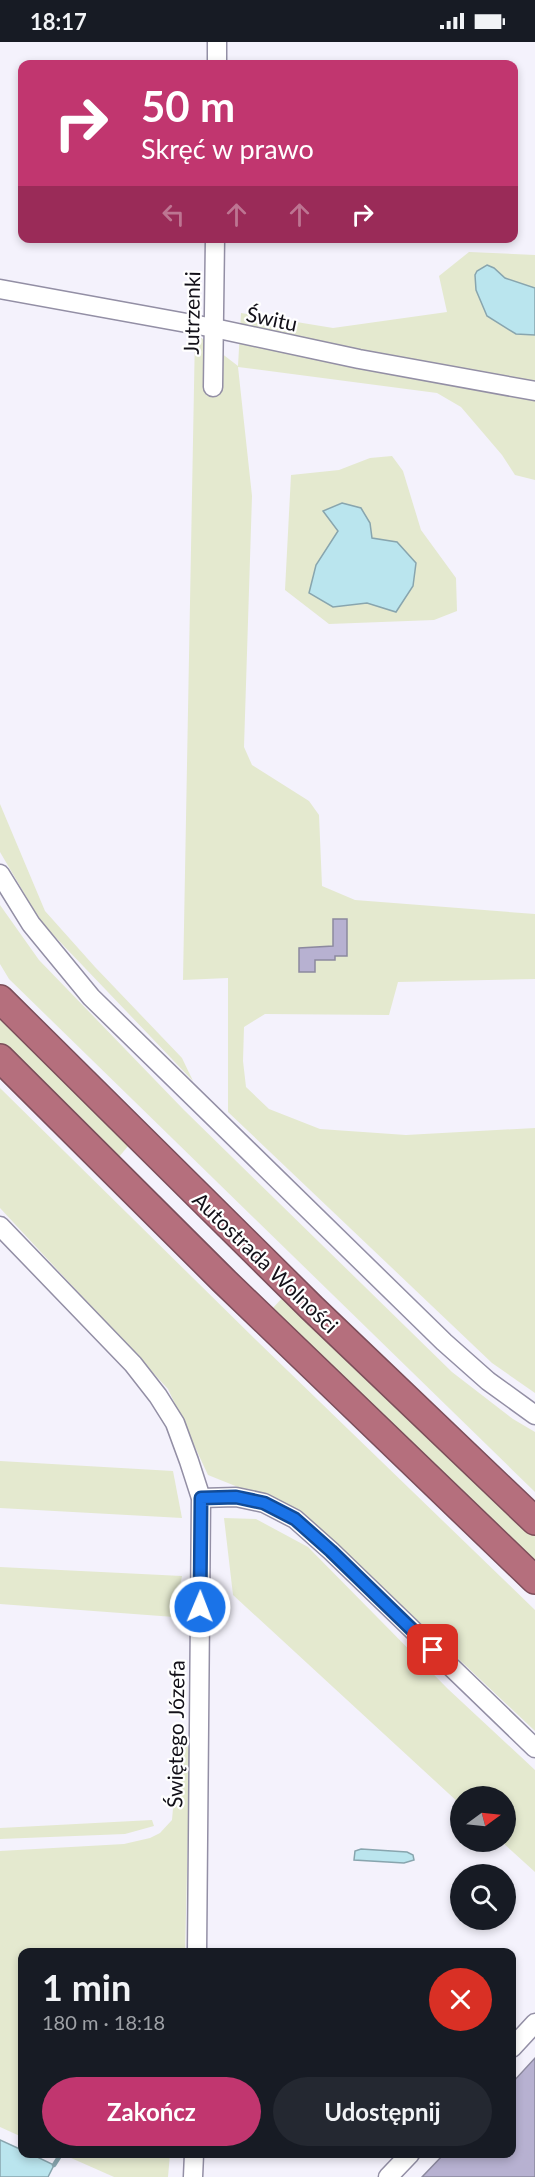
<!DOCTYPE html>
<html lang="pl">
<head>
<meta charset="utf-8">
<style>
  :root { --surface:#171b24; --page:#242831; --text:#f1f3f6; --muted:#9ea1a6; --accent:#c1366f }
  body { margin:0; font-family:Lato,sans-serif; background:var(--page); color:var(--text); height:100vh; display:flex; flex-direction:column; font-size:22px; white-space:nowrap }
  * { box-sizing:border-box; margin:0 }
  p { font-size:20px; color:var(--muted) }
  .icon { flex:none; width:33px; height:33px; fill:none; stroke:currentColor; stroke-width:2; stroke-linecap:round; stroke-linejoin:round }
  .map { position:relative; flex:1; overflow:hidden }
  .details { position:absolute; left:18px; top:1906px; width:498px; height:210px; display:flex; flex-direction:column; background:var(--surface); border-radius:12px; box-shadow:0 3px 9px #0003 }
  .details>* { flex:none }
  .banner { position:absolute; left:18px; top:18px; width:500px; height:183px; border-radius:12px; box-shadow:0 3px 9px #0003; background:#c1366f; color:#fff; overflow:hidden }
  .needle { width:39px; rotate:75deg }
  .fabs { position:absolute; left:450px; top:1744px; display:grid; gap:12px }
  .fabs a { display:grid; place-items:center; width:66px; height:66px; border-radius:50%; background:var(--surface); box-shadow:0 3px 9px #0003; font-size:30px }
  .pin { position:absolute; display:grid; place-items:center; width:51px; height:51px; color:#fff; margin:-26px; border-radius:12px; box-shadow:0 3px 9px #0006 }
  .me { position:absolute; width:66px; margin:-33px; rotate:1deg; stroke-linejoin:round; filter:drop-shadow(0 0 4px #0008) }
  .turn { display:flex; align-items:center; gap:21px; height:126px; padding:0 24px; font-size:27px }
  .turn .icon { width:78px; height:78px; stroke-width:2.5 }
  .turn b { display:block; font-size:42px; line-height:51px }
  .lanes { display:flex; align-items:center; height:57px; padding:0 24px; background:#0003; justify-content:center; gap:30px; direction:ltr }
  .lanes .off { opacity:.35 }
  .round { display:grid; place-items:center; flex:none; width:63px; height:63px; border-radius:32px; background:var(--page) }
  .summary { display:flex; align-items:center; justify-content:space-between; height:102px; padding:0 24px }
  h1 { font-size:36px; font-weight:700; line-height:45px }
  .button { display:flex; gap:12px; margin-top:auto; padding:12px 24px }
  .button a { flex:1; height:69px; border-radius:36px; background:var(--accent); color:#fff; font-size:24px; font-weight:700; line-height:69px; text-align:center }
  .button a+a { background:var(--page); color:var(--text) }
  .status { display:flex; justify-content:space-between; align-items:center; height:42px; padding:0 30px; background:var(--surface); direction:ltr }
  .status svg { height:16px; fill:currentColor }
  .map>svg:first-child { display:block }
</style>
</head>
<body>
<div class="status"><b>18:17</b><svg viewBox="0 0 49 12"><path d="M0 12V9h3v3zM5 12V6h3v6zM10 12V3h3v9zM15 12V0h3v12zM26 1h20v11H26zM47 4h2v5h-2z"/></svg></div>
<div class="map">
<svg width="535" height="2135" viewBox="0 0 535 2135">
  <rect width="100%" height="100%" fill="#f4f2fc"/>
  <g fill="#e4e9cf">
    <path d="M469,210L535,213V438L515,433L502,413L461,365L437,351L238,325L252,454L244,705L252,723L309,759L319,773L322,844L355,858L535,872V937L398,940L389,973L265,972L244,985L243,1019L246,1045L269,1067L320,1087L406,1093L535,1086V1351L492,1321L228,1070V936L183,938L195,291L238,324L241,271L333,286L447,270L439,234Z"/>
    <path d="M392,414L403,429L421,488L456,536L457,569L434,578L329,582L285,548L291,433L339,428L370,416Z"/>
    <path d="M0,762L45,869L95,925L182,1016L193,1039L41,880L0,810Z"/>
    <path d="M0,863L39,918L184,1068L452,1330L513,1377L535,1390V1450L9,937L0,922Z"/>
    <path d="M0,969L129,1103L118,1116L0,1004Z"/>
    <path d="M0,1046L256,1298L535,1568V1689L342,1507L295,1468L208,1433L168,1347L0,1166Z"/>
    <path d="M284,1254L535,1492V1525L272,1267Z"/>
    <path d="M0,1419L173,1429L182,1476L0,1466Z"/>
    <path d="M224,1476L256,1477L308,1505L448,1647L535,1728V1830L502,1800H506V1755H460V1762L233,1553Z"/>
    <path d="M0,1525L182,1534L174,1575L0,1562Z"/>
    <path d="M184,1698L190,1707L185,1911H22V2095L0,2085V1809L124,1802L150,1796L160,1791L172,1778L178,1709Z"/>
    <path d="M152,1778L154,1784L125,1792L0,1797V1786Z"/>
    <path d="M62,2112H170L168,2135H114Z"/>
  </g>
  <g fill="#bae5ee" stroke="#88a5ae" stroke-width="1.5">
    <path d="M487,223L494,226L505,236L535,246V293L516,292L487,274L476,248L475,233L477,229Z"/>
    <path d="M342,461L361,466L370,481L372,496L397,500L416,521L413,544L396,570L367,561L333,565L309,551L316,523L338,489L323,469Z"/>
    <path d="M361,1807L407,1810L413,1813L414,1818L404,1821L354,1818L355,1809Z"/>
    <path d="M0,2098L22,2108V2112H31L54,2123L48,2135H0Z"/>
  </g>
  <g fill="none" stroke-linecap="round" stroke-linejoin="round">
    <path stroke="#88a5ae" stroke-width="4.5" d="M54,2123L61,2112"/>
  </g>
  <g fill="#b7b1d1" stroke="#8c899f" stroke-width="1.5">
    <path d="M333,877H347V914H335V918H315V930H299V906L333,904Z"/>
    <path d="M535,2016V2135H422L444,2112H512V2041Z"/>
  </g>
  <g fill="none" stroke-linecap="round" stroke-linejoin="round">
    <defs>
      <g id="minor">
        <path d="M217,22V0"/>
        <path d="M0,247L214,286L359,317L535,349"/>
        <path d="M213,345L215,196"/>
        <path d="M0,832L31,882L91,955L444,1300L488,1339L535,1373"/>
        <path d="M0,1184L133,1322L158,1354L175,1381L189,1419L201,1456L197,1911"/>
        <path d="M201,1456L236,1455L264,1461L295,1477L331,1509L535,1706"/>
        <path d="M512,2006L535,1981"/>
        <path d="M193,2135L194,2112"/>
        <path d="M388,2135L410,2112"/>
      </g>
      <g id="highway">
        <path d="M0,957L312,1266L535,1479"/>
        <path d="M0,1016L223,1238L535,1538"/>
      </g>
    </defs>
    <use href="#minor" stroke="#938fa5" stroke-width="21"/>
    <use href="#highway" stroke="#7c4e5a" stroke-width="30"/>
    <use href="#minor" stroke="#fff" stroke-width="18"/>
    <use href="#highway" stroke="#b56f7d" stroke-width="27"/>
  </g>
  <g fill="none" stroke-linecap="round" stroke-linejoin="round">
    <defs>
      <path id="route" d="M200,1565L201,1456L236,1455L264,1461L295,1477L331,1509L433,1608"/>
    </defs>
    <use href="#route" stroke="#114b97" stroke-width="15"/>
    <use href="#route" stroke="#1a73e8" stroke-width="10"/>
  </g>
  <g text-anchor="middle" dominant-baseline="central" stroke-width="4.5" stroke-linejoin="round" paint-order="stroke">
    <g font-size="21" fill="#121018" stroke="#fff">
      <text transform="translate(191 271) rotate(-89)">Jutrzenki</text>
      <text transform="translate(272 276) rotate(12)">Świtu</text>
      <text transform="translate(266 1220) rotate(44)">Autostrada Wolności</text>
      <text transform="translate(175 1692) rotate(-89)">Świętego Józefa</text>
    </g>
  </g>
</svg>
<div class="fabs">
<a><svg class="needle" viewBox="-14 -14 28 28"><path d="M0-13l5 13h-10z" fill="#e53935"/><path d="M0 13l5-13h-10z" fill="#9ea1a6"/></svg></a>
<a><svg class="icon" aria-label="search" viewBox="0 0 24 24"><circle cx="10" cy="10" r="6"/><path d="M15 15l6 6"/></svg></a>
</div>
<div class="pin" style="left:433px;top:1608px;background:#d93025"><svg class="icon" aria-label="arrive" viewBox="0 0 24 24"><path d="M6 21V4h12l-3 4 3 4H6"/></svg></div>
<svg class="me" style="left:200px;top:1565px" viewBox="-20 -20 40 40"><circle r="17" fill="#1a73e8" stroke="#fff" stroke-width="3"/><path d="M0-11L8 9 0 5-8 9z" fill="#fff"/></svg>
<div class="banner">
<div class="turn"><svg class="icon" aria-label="right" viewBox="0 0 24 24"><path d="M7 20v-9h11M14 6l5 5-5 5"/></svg><div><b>50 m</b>Skręć w prawo</div></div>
<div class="lanes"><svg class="icon off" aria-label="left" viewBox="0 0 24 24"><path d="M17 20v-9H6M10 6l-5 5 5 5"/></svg><svg class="icon off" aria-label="ahead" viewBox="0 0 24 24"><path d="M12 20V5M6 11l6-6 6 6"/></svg><svg class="icon off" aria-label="ahead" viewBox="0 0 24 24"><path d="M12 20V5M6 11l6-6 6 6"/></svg><svg class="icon" aria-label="right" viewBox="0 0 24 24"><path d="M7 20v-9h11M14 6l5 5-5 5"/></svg></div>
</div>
<section class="details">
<div class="summary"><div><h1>1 min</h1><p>180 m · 18:18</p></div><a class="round" style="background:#d93025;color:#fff"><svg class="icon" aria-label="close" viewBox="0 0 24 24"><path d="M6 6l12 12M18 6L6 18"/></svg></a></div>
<div class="button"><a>Zakończ</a><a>Udostępnij</a></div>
</section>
</div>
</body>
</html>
